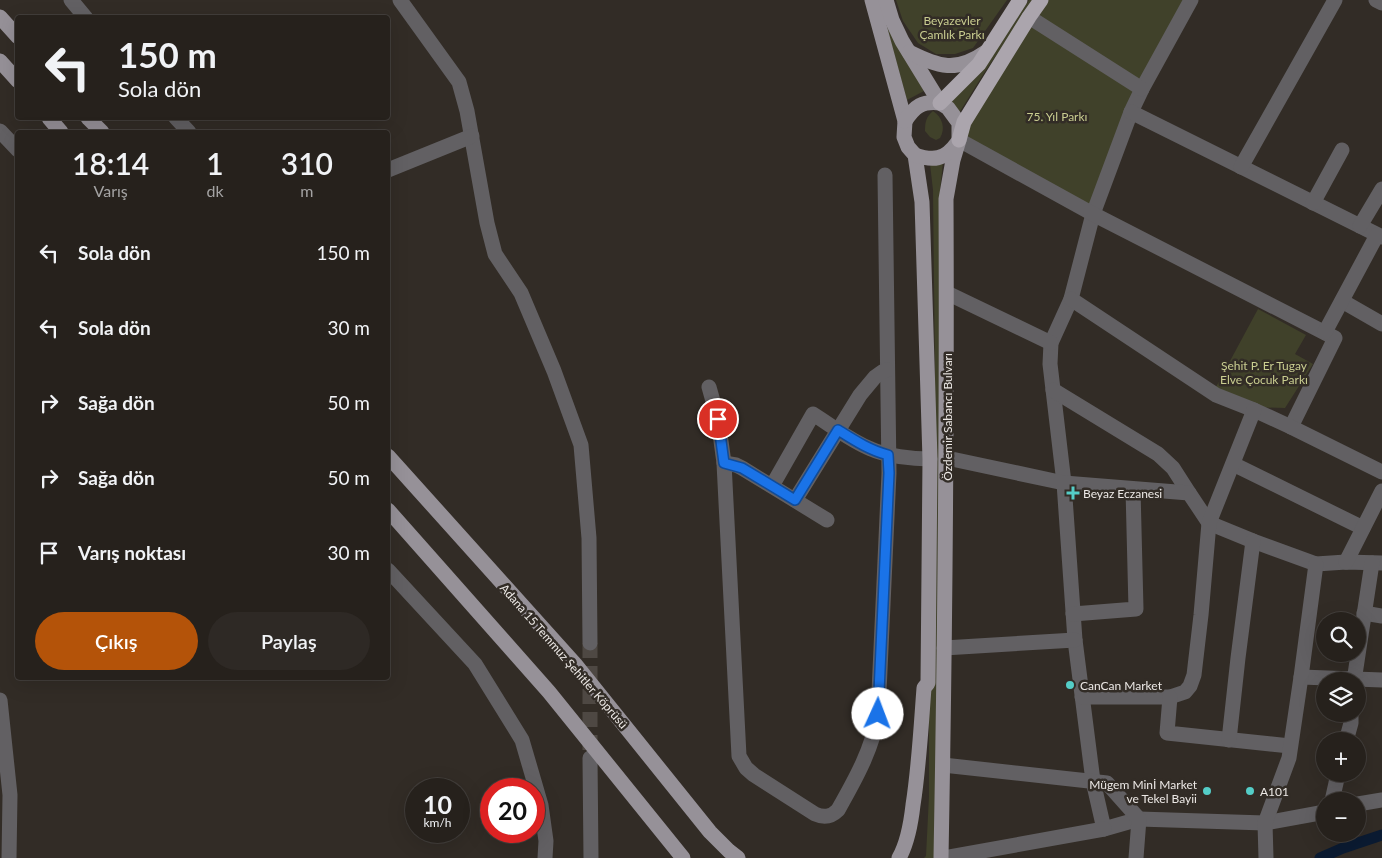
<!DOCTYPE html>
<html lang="tr">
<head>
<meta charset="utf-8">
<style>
  :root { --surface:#26211c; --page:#2e2925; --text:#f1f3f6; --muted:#a4a3a3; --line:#423e3b; --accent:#b45309 }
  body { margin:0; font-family:Lato,sans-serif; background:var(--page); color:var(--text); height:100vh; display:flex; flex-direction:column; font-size:19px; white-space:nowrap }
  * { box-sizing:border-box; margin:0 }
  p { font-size:16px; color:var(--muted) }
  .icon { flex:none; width:28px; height:28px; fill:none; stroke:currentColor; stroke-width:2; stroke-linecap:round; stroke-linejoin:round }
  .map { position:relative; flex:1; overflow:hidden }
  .panel { position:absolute; left:15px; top:130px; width:375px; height:550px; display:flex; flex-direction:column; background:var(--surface); border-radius:5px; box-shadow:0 5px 20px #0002,0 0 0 1px var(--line) }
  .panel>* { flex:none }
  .top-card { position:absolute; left:15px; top:15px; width:375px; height:105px; border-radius:5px; box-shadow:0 5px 20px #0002,0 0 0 1px var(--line); background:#26211c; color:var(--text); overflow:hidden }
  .controls { position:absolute; left:1316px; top:612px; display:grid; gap:10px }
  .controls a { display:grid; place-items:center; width:50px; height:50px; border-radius:50%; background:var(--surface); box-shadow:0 5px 20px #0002,0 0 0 1px var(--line); font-size:25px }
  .speed { position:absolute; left:405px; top:778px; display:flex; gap:10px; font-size:25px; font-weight:700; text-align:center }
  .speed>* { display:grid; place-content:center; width:65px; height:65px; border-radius:50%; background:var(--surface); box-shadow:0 5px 20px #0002,0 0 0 1px var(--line); line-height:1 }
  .speed small { font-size:12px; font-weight:400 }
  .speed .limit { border:8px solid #d22; background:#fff; color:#111 }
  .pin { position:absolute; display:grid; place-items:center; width:42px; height:42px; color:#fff; margin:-21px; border:2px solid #fff; border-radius:50%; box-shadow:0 1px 5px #0007 }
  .me { position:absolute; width:55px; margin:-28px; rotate:2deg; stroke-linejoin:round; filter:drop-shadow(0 0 4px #0008) }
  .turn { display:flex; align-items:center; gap:18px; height:105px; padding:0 20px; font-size:22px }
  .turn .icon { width:65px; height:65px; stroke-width:2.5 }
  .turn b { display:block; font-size:35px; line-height:42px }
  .eta { display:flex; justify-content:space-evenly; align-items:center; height:85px; text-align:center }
  .eta b { font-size:30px; font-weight:600; line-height:35px }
  .button { display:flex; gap:10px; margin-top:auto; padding:10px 20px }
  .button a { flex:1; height:58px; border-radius:30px; background:var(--accent); color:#fff; font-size:20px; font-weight:600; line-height:58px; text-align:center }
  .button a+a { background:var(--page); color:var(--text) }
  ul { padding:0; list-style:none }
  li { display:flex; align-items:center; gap:15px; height:75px; padding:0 20px }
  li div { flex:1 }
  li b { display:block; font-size:19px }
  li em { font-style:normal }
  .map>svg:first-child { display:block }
</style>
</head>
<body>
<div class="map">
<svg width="1382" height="858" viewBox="0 0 1382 858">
  <rect width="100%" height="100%" fill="#322c26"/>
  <g fill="#40412a">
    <path d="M896,0H1007L973,48L955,54H936L918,43L903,21Z"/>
    <path d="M1029,0H1035L986,70L959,113L949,99L983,67Z"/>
    <path d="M1041,0H1191L1142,89L1093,214L959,140Z"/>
    <path d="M881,7L924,91L907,100Z"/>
    <path d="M933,111C942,117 946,128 940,138L936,140L930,137L925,131C925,122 926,117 933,111Z"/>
    <path d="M943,162L940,190V494L935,858H924L926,856L929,796V687L935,376L933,190L930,164Z"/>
    <path d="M1258,309L1306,335L1295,354L1313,364L1285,408L1249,407L1216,387Z"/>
  </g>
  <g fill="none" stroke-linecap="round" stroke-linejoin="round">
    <path stroke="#0b1b32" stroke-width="11" d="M1320,858L1343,848L1382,835"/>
    <path stroke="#4e4843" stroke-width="15" stroke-dasharray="15 8" stroke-linecap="butt" d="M590,643V752"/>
    <g stroke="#626063" stroke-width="15">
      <path d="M71,0L86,18"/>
      <path d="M400,0L459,82L467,111L487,223L495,254L521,293L554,371L581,445L589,538L590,643"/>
      <path d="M1191,0L1142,89L1131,112L1093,214L1071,299L1051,343L1050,364L1064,483L1075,640L1093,781L1104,829L1139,819L1265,823L1325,812"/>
      <path d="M1376,0L1382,3"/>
      <path d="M1029,17L1142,89"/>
      <path d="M1131,112L1382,237"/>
      <path d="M176,118L189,132"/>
      <path d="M0,131L18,150"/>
      <path d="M959,140L1093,214L1335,338L1291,427"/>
      <path d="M1241,167L1335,0"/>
      <path d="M388,170L472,136"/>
      <path d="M1313,203L1342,150"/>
      <path d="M1360,226L1382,189"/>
      <path d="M947,293L1051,343"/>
      <path d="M1071,299L1216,395L1254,410L1291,427L1382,472"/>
      <path d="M1342,301L1382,324"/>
      <path d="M1325,332L1377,235"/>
      <path d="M709,387L718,419L724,463L739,756L746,768L754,775L815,814C824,818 831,817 838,810C855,780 873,748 878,714L889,473L885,175"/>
      <path d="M1053,390L1158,454L1173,468L1189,493"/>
      <path d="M947,458L1064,483L1189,493L1209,523L1253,541L1316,564L1346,562L1382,563"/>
      <path d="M724,463L736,465L742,468L827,520"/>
      <path d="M1233,464L1363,528"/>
      <path d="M772,486L813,414C832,426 851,441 871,449C886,456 913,459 930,459"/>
      <path d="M795,500L860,395L875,377L882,372L887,370"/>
      <path d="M1346,562L1382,491"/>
      <path d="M388,570L475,664L522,740L541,805L546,841L545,858"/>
      <path d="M1364,613L1382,616"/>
      <path d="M1073,614L1136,609L1133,489"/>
      <path d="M944,648L1075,640"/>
      <path d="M1301,677L1382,680"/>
      <path d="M1354,681L1372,563"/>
      <path d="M1082,697H1170L1185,692L1190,686L1194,675L1201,615L1209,523L1254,410"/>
      <path d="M1170,697L1167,733L1290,746"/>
      <path d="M0,700L10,795L9,858"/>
      <path d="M1229,740L1238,658L1253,541"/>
      <path d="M1346,741L1351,723V714"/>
      <path d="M590,758L591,858"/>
      <path d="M943,765L1107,783L1139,819L1136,858"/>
      <path d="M1332,801L1338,774"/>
      <path d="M1358,804L1382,800"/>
      <path d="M944,858L1104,829"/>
      <path d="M1266,858L1265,823L1289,758L1301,677L1316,564"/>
    </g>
    <g stroke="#969198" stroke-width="15">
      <path d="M872,0L905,121L904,137L908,147L915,155L922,202L930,459L928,683L924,688C921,727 919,767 913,805C911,823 908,842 899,858"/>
      <path d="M886,0L892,20L902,41L940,103L948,108L959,123V140L953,160L946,199C947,419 945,638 941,858"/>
      <path d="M0,17L18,37"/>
      <path d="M909,52C939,67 956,73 986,52"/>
      <path d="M0,61L18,81"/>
      <path d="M49,118L61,132"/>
      <path d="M88,118L102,132"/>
      <path d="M905,121C915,106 922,101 940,103"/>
      <path d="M915,155C933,161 945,160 957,143"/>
      <path d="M388,456L575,664L710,832L729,851L738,858"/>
      <path d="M388,510L549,692L683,858"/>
    </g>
    <g stroke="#aba5ad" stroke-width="15">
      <path d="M940,103L979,64L1020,0"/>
      <path d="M959,140L964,122L1029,17L1041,0"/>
    </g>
  </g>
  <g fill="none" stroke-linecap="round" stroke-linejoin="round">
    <defs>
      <path id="route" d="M718,419L724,463L742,468L795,500L838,430C854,440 869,450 888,455L889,473L878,714"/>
    </defs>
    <use href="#route" stroke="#114b97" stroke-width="12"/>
    <use href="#route" stroke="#1a73e8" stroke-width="9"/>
  </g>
  <g fill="#54cdc7" stroke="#322c26" stroke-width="2">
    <path d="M1070.5 485.5h5v5h5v5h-5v5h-5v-5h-5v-5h5z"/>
    <circle cx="1070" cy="685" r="5"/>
    <circle cx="1207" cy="791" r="5"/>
    <circle cx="1250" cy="791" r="5"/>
  </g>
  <g text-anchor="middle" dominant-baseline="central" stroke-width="5" stroke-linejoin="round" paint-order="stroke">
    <g font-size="12" fill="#c9cd90" stroke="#322c26">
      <text x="952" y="20">Beyazevler<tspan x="952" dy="14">Çamlık Parkı</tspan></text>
      <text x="1057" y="116">75. Yıl Parkı</text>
      <text x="1264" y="365">Şehit P. Er Tugay<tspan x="1264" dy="14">Elve Çocuk Parkı</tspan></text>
    </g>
    <g font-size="12" fill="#ece8e5" stroke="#322c26">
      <text transform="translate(947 417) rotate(-90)">Özdemir Sabancı Bulvarı</text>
      <text transform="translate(564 656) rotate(49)">Adana 15 Temmuz Şehitler Köprüsü</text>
    </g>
    <g font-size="12" fill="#ece8e5" stroke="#322c26" text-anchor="start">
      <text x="1083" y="493">Beyaz Eczanesi</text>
      <text x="1080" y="685">CanCan Market</text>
      <text x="1197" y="784" text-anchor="end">Mügem Minİ Market<tspan x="1197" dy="14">ve Tekel Bayii</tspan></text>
      <text x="1260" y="791">A101</text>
    </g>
  </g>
</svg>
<div class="controls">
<a><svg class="icon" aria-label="search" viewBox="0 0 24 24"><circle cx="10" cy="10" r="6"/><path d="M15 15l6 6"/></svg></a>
<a><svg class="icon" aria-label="layers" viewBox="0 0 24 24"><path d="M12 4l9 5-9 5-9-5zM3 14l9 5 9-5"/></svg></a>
<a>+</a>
<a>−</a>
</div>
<div class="speed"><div>10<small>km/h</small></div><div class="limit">20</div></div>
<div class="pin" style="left:718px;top:419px;background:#d93025"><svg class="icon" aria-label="arrive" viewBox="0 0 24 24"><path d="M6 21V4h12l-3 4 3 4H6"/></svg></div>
<svg class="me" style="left:878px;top:714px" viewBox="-20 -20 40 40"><circle r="19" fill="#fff"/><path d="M0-13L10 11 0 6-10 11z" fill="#1a73e8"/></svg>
<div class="top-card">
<div class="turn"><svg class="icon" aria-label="left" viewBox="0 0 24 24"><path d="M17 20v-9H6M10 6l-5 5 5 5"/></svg><div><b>150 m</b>Sola dön</div></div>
</div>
<section class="panel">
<div class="eta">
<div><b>18:14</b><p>Varış</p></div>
<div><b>1</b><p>dk</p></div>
<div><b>310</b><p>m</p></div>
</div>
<ul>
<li><svg class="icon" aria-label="left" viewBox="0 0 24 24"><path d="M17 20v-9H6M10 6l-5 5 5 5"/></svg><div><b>Sola dön</b></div><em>150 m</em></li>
<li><svg class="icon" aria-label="left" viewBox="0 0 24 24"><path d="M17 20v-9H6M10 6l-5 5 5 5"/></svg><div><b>Sola dön</b></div><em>30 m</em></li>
<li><svg class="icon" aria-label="right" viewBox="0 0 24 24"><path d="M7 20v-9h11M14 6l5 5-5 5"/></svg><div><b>Sağa dön</b></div><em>50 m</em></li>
<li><svg class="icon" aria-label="right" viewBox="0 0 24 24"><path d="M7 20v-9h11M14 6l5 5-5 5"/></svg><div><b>Sağa dön</b></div><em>50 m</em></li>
<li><svg class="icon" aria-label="arrive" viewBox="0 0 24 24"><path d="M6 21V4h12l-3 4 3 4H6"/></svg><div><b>Varış noktası</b></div><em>30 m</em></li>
</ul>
<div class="button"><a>Çıkış</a><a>Paylaş</a></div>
</section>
</div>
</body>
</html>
